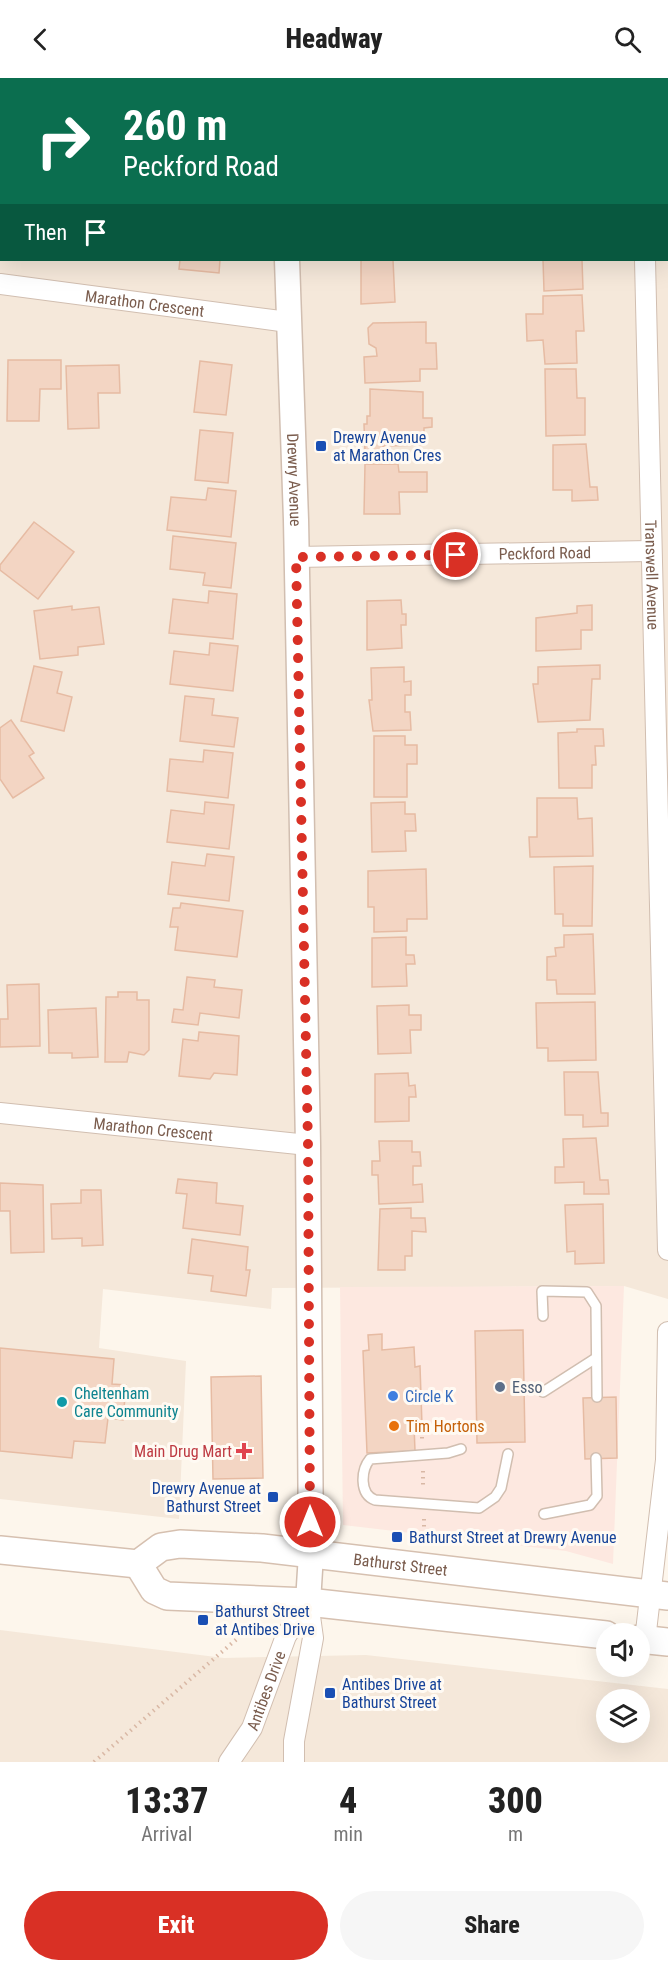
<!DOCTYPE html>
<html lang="en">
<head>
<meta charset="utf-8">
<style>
  :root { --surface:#fff; --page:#f6f6f6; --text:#222; --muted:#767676; --accent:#d93025 }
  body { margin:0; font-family:"Roboto Condensed",sans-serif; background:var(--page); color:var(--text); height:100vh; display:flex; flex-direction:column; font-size:22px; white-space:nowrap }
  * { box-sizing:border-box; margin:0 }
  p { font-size:20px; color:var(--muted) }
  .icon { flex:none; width:33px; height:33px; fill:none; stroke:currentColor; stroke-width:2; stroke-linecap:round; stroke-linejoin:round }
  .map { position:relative; height:1684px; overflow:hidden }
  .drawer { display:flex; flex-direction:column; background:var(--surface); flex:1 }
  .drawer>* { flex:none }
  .hud { position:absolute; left:0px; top:0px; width:669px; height:183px; box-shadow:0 6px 24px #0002; background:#0b6e4f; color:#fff; overflow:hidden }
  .buttons { position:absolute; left:596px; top:1545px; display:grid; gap:12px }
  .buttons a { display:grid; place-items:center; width:54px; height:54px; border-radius:50%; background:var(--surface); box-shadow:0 6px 24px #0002; font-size:30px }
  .pin { position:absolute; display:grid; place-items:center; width:51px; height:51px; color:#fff; margin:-26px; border:3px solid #fff; border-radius:50%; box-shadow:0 2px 6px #0007 }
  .me { position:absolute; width:66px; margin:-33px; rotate:0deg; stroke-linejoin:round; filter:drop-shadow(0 0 4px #0008) }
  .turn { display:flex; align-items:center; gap:21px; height:126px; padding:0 24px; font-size:27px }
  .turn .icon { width:78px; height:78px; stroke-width:2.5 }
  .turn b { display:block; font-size:42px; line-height:51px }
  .then { display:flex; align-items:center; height:57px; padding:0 24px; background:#0003; gap:12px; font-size:22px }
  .eta { display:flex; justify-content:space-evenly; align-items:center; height:102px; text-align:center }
  .eta b { font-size:36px; font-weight:800; line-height:42px }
  .primary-button { display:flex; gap:12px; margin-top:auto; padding:12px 24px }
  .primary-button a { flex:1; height:69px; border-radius:36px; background:var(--accent); color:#fff; font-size:24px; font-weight:800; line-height:69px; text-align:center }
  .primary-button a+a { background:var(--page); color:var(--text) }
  header { display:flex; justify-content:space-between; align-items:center; height:78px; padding:0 24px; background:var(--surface); font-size:27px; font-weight:800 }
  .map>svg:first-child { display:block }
</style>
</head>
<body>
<header><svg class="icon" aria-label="back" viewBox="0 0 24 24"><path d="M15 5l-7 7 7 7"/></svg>Headway<svg class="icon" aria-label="search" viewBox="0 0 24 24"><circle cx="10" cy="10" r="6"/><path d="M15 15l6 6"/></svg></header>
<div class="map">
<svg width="668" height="1684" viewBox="0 0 668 1684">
  <rect width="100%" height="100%" fill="#fdf6ec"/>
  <g fill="#f5e8da" fill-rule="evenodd">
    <path d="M0,0H668V1221L624,1208L272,1210L271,1231L103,1211L99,1270L186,1283L179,1441L0,1421ZM2,2H668V182H2Z"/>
    <path d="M0,1552L224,1580L366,1577L668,1611V1684H0ZM606,1622H639V1654H606Z"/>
  </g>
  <path fill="#fde8e0" d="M624,1208L613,1486L566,1473L343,1447L340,1209Z"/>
  <g fill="#f3d5c3" stroke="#e6bba3" stroke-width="1.5">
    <path d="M359,0H421V1L359,2Z"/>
    <path d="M0,67H2V138L0,137Z"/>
    <path d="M180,182H220L219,195L179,191Z"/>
    <path d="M361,182H393L395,224L361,226Z"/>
    <path d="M543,182H582L583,211L544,213Z"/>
    <path d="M582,217L584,253H576L577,285L545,286L543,262L527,263L526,236H543V218Z"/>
    <path d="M426,244V265H436L437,291H420V303L365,305L364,279L377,278L376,270L369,266L368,250L373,245Z"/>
    <path d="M8,282H61V311H40L39,343H7Z"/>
    <path d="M200,283L232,287L226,337L194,334Z"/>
    <path d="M119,287L120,315H98L99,350L68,351L66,288Z"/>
    <path d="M545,291H576L577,320H585V357L546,358Z"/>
    <path d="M370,311L423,314V340H432V349L424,350V367L383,368L384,373L365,374L364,346H367V338H370Z"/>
    <path d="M200,352L233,355L228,405L195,402Z"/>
    <path d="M586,366L590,409H597L598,422L572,423V412H553V367Z"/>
    <path d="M365,386H398L399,394H427V414H399L400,436H364Z"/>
    <path d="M208,410L236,413L231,459L167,452L171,419L206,422Z"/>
    <path d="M34,444L74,474L38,521L0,492V487Z"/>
    <path d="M173,458L236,465L231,510L203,507L205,495L170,491Z"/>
    <path d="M209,513L237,516L233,561L169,555L173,521L208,525Z"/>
    <path d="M401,522L402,536H406V547H401L402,570L367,572V523Z"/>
    <path d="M592,527V552H581V571L536,573V540L577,535V528Z"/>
    <path d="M72,528V532L99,529L104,566L78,569V577L40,581L34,533Z"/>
    <path d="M210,565L238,568L233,613L170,606L174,573L209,577Z"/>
    <path d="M600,587V601H592L590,642L538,644L533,606H538V589Z"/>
    <path d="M34,588L62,594L57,615L72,619L64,653L21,643Z"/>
    <path d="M404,589V604L411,603V617H405V634H410L411,652L373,653L369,622H372L371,590Z"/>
    <path d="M185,618L214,621L212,637L238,640L234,669L180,663Z"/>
    <path d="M11,642L34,675L29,678L44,700L13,720L0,701V650Z"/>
    <path d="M577,651H603L604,668H595L596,687H592V710H559L558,655L577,654Z"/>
    <path d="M374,658H405V667H417V686H407V719H374Z"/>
    <path d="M204,672L233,675L228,720L167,713L170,681L203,684Z"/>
    <path d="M537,720H577L578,741L592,740L593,778L530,779L529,759H537Z"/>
    <path d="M205,724L234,727L229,771L167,764L171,732L204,736Z"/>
    <path d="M405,724V736H415L416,753H405L406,773L372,774L371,725Z"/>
    <path d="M207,776L234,779L229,823L168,816L172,784L205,788Z"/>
    <path d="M593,788L592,848H563V836H555L554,789Z"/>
    <path d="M426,791L427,841H407V853L374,854V829H368V793Z"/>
    <path d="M181,825L243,833L237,879L175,872L178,849H170L173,830H180Z"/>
    <path d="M593,856L595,916H557L556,902H547V879L556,878L555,870L564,869V857Z"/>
    <path d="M406,859V877H414L415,886H406L407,908L372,909V860Z"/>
    <path d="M187,899L215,902L214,909L242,912L239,940L200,935L198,947L172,944L174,931L183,932Z"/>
    <path d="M39,906L40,968L0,969V941H8L7,907Z"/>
    <path d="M118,914H137V922H149V972L144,977L129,974L127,984H105L106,919H118Z"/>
    <path d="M595,924L596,982L548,983V970H537L536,925Z"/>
    <path d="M409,927V937H421V952H410L411,975L378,976L377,928Z"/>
    <path d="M96,930L98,979L72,980V975H49L48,932Z"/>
    <path d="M199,954L239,958L237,997L214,995L210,1001L179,998L183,961L198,963Z"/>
    <path d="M564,994H598L601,1035H608V1048L583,1049V1037H565Z"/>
    <path d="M408,995L409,1008L415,1007L416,1019H409V1043L375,1044V996Z"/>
    <path d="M596,1060L600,1102H608L609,1116H584V1104L555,1105V1089H564L563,1061Z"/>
    <path d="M379,1063H412V1074H420L421,1088H413V1107L422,1106L423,1124L379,1126L378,1097H372V1083H380Z"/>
    <path d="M178,1101L217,1105L216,1125L243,1128L240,1157L183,1150L187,1116L176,1115Z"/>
    <path d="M0,1105L43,1107L44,1174L11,1175L10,1133H0Z"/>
    <path d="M81,1112H101L103,1167L82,1168V1160L52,1161L51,1126L81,1125Z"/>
    <path d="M603,1126L604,1185L575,1186V1173L567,1174L565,1127Z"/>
    <path d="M411,1130V1140H425L426,1154L412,1153V1178H405V1192H378L380,1131Z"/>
    <path d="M192,1161L248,1169L246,1192H250L246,1218L211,1213L213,1198L188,1195Z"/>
    <path d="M523,1252L525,1364L477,1365L475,1253Z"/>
    <path d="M382,1256V1272L414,1269L415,1289L420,1288L422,1347H414L415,1373L367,1375L363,1273L369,1272L368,1257Z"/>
    <path d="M0,1270L114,1281L112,1306L126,1307L123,1342L108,1340L105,1365L74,1363L72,1380L0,1373Z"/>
    <path d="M261,1298L263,1400L213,1401L211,1299Z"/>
    <path d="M616,1319L617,1380L585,1381L583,1320Z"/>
  </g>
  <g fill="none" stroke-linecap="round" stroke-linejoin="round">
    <defs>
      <g id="service">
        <path d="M543,1238L542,1213L587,1214L596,1228L597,1319"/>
        <path d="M543,1314L596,1280"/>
        <path d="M461,1371L448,1375L370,1381C361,1392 359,1416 375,1422L479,1430L495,1419L501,1410L508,1376"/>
        <path d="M544,1436L590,1427L597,1418L596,1380"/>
      </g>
      <g id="minor">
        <path id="s1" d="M645,182L668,1172"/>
        <path id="s2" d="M0,206L288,244"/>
        <path id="s3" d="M296,479L650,473"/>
        <path id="s4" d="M0,1035L308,1067"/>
        <path d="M645,1562L666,1382L668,1254"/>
        <path id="s5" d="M229,1684L252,1650L286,1558L308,1524"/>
        <path d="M294,1684V1663L313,1560L308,1524"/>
      </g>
      <g id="tertiary">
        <path d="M283,0V2"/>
        <path id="s6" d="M287,182L296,442L308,1067L311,1476L308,1524"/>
      </g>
      <g id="secondary">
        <path id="s7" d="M0,1472L138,1486L161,1469L180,1466L262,1470L668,1518"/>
        <path d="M138,1486L154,1512L167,1518L308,1524L606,1557"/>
        <path d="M639,1561L668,1564"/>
      </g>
    </defs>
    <use href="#service" stroke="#d1beb0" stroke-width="12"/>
    <use href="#minor" stroke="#d1beb0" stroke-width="22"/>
    <use href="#tertiary" stroke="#d1beb0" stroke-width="27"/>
    <use href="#secondary" stroke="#d6c0b0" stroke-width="30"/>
    <g stroke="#d9b8a5" stroke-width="4" stroke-dasharray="1.5 4.5" stroke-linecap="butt">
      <path d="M422,1347V1362"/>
      <path d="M423,1393V1410"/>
      <path d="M424,1441V1452"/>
      <path d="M94,1684L238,1560"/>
    </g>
    <use href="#service" stroke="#fff" stroke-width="9"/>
    <use href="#minor" stroke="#fff" stroke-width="20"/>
    <use href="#tertiary" stroke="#fff" stroke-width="24"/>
    <use href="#secondary" stroke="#fff" stroke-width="27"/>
  </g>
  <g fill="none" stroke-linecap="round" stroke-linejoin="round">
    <path stroke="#d93025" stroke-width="10" stroke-dasharray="0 18" d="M310,1444L308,1067L296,479L456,477"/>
  </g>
  <g fill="#1a4fb4" stroke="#fffaf3" stroke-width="2">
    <rect x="315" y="362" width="12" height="12" rx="3"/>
    <rect x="267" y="1413" width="12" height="12" rx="3"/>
    <rect x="391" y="1453" width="12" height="12" rx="3"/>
    <rect x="197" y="1536" width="12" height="12" rx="3"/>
    <rect x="324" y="1609" width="12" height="12" rx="3"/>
  </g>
  <circle fill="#5c6f8a" stroke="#fffaf3" stroke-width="2" cx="500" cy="1309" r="6"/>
  <circle fill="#3f7fe0" stroke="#fffaf3" stroke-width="2" cx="393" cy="1318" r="6"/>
  <circle fill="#0f9aa8" stroke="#fffaf3" stroke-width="2" cx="62" cy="1324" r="6"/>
  <circle fill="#e8710a" stroke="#fffaf3" stroke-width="2" cx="394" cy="1348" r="6"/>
  <path fill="#e0444e" stroke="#fffaf3" stroke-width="2" d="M241 1364h6v6h6v6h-6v6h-6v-6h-6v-6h6z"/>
  <g text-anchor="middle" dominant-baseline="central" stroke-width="6" stroke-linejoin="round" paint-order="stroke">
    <g font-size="16" fill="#7a5c4d" stroke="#fffaf3">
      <text stroke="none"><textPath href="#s2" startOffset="146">Marathon Crescent</textPath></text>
      <text stroke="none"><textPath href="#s6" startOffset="220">Drewry Avenue</textPath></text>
      <text stroke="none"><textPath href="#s3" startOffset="249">Peckford Road</textPath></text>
      <text stroke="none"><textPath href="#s1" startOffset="315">Transwell Avenue</textPath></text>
      <text stroke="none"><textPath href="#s4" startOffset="154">Marathon Crescent</textPath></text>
      <text stroke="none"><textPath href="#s7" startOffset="408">Bathurst Street</textPath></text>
      <text stroke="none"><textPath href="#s5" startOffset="81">Antibes Drive</textPath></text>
    </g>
    <g font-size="16" fill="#164399" stroke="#fffaf3" text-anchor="start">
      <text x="333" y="359">Drewry Avenue<tspan x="333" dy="18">at Marathon Cres</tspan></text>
      <text x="261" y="1410" text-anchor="end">Drewry Avenue at<tspan x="261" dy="18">Bathurst Street</tspan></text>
      <text x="409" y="1459">Bathurst Street at Drewry Avenue</text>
      <text x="215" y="1533">Bathurst Street<tspan x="215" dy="18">at Antibes Drive</tspan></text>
      <text x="342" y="1606">Antibes Drive at<tspan x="342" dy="18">Bathurst Street</tspan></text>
    </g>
    <g font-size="16" fill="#4e5e75" stroke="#fffaf3" text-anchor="start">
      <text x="512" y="1309">Esso</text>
    </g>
    <g font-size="16" fill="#0d838f" stroke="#fffaf3" text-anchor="start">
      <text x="74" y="1315">Cheltenham<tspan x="74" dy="18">Care Community</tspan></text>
    </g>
    <g font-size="16" fill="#366cbe" stroke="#fffaf3" text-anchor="start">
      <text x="405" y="1318">Circle K</text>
    </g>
    <g font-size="16" fill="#c56008" stroke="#fffaf3" text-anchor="start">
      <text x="406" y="1348">Tim Hortons</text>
    </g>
    <g font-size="16" fill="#be3a42" stroke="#fffaf3" text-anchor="end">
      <text x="232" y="1373">Main Drug Mart</text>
    </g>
  </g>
</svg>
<div class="buttons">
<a><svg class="icon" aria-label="sound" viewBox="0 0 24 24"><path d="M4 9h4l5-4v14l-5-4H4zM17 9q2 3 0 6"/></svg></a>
<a><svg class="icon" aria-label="layers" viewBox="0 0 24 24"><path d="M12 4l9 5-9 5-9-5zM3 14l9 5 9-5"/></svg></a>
</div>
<div class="pin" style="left:456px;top:477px;background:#d93025"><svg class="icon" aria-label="arrive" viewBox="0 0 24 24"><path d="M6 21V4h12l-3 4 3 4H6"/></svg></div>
<svg class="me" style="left:310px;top:1444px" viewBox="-20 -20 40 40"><circle r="17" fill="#d93025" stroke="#fff" stroke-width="3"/><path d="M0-11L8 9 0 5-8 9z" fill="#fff"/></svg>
<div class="hud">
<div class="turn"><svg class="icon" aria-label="right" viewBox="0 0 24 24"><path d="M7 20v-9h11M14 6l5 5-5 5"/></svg><div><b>260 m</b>Peckford Road</div></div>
<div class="then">Then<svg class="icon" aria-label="arrive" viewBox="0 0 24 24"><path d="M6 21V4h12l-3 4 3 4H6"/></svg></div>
</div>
</div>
<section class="drawer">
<div class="eta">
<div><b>13:37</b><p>Arrival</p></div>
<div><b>4</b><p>min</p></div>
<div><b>300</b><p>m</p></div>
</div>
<div class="primary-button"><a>Exit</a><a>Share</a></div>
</section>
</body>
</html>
